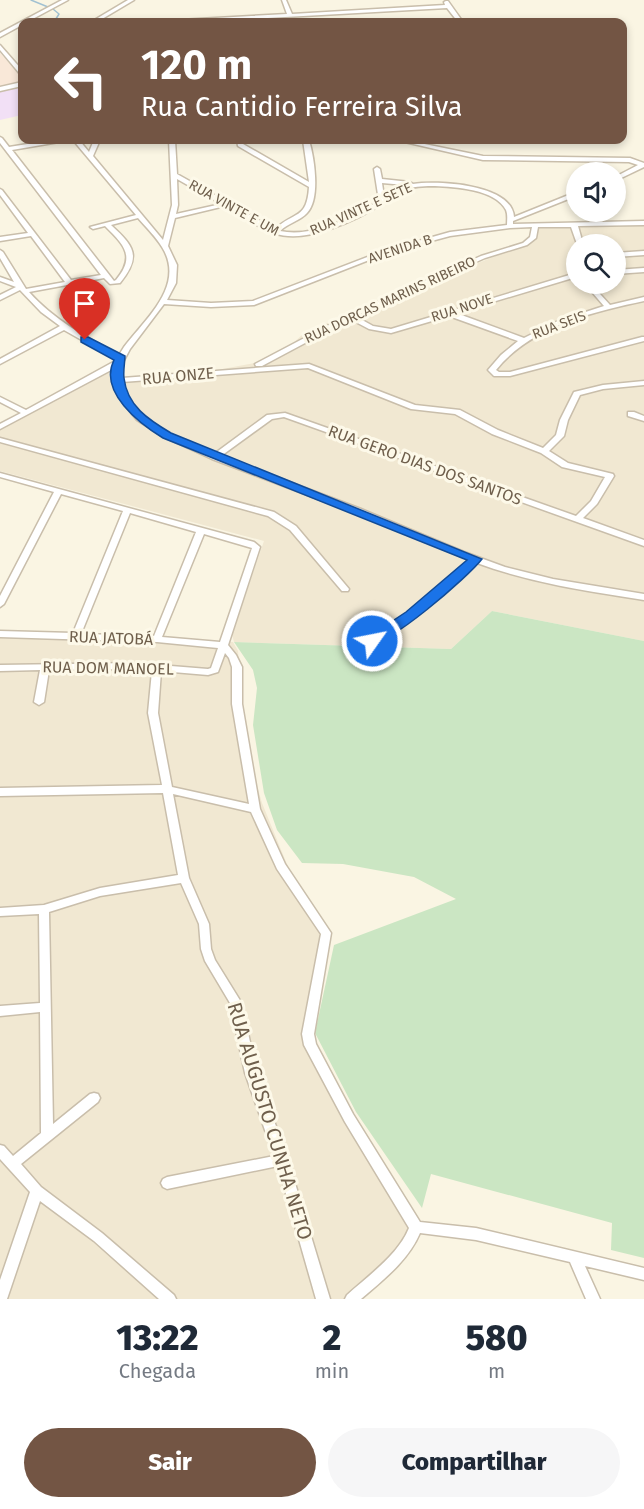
<!DOCTYPE html>
<html lang="pt">
<head>
<meta charset="utf-8">
<style>
  :root { --surface:#fff; --page:#f6f6f7; --text:#1f2937; --muted:#747a83; --accent:#735544 }
  body { margin:0; font-family:"Fira Sans",sans-serif; background:var(--page); color:var(--text); height:100vh; display:flex; flex-direction:column; font-size:22px; white-space:nowrap }
  * { box-sizing:border-box; margin:0 }
  p { font-size:20px; color:var(--muted) }
  .icon { flex:none; width:33px; height:33px; fill:none; stroke:currentColor; stroke-width:2; stroke-linecap:round; stroke-linejoin:round }
  .map { position:relative; height:1299px; overflow:hidden }
  .sheet { display:flex; flex-direction:column; background:var(--surface); flex:1 }
  .sheet>* { flex:none }
  .banner { position:absolute; left:18px; top:18px; width:609px; height:126px; border-radius:12px; box-shadow:0 3px 9px #0003; background:#735544; color:#fff; overflow:hidden }
  .fabs { position:absolute; left:566px; top:162px; display:grid; gap:12px }
  .fabs a { display:grid; place-items:center; width:60px; height:60px; border-radius:50%; background:var(--surface); box-shadow:0 3px 9px #0003; font-size:30px }
  .pin { position:absolute; display:grid; place-items:center; width:51px; height:51px; color:#fff; margin:-62px -26px; border-radius:50% 50% 50% 0; rotate:-45deg; box-shadow:0 0 6px #0007 }
  .pin .icon { rotate:45deg }
  .me { position:absolute; width:66px; margin:-33px; rotate:57deg; stroke-linejoin:round; filter:drop-shadow(0 0 4px #0008) }
  .turn { display:flex; align-items:center; gap:21px; height:126px; padding:0 24px; font-size:27px }
  .turn .icon { width:78px; height:78px; stroke-width:2.5 }
  .turn b { display:block; font-size:42px; line-height:51px }
  .eta { display:flex; justify-content:space-evenly; align-items:center; height:102px; text-align:center }
  .eta b { font-size:36px; font-weight:800; line-height:42px }
  .primary-button { display:flex; gap:12px; margin-top:auto; padding:12px 24px }
  .primary-button a { flex:1; height:69px; border-radius:36px; background:var(--accent); color:#fff; font-size:24px; font-weight:800; line-height:69px; text-align:center }
  .primary-button a+a { background:var(--page); color:var(--text) }
  .map>svg:first-child { display:block }
</style>
</head>
<body>
<div class="map">
<svg width="644" height="1299" viewBox="0 0 644 1299">
  <rect width="100%" height="100%" fill="#faf5e3"/>
  <path fill="#f1e8d2" fill-rule="evenodd" d="M644,224V641L492,611L451,649L233,642L238,651L247,751L262,803L293,879L330,932L306,1045L419,1231L353,1299H0V632L234,642L232,634L264,541L0,471V425L124,358V377L201,373L265,361L289,347L303,334L320,326L536,240V227ZM576,244H615V284H576Z"/>
  <path fill="#f9e8d8" d="M0,53L22,78V83L0,87Z"/>
  <path fill="#f2e0f6" d="M22,87V115L0,120V92Z"/>
  <path fill="#cbe6c3" d="M492,611L644,641V1258L611,1250L612,1223L431,1174L422,1208L356,1112L315,1033L334,945L456,899L414,877L343,864L302,863L277,830L264,793L253,725L257,688L253,670L234,642L451,649Z"/>
  <g fill="none" stroke-linecap="round" stroke-linejoin="round">
    <g stroke="#a1c1d2" stroke-width="1.5">
      <path d="M31,0L48,7"/>
      <path d="M53,9L59,14L54,22"/>
    </g>
    <defs>
      <g id="minor">
        <path d="M62,0H68L27,22H22V25L0,37V33Z"/>
        <path d="M128,0H134L97,22H91Z"/>
        <path d="M282,0H286L292,14L445,5L444,2L446,1H448L463,22H458L447,8L197,22H177L180,20L287,14Z"/>
        <path d="M0,45L22,70V75L20,74L0,50Z"/>
        <path d="M22,82V86L0,91V87Z"/>
        <path d="M0,137L2,138L9,147L52,140H62L59,142L12,150L114,281L116,280C136,256 124,245 105,226L93,229L90,227L136,215L73,140H79L89,152L94,140H100L93,156L163,240L172,205L169,140H175L177,174L275,229C294,211 307,220 309,187L238,146L237,140H243V144L309,182L303,140H309C314,157 321,198 307,213C300,221 288,223 280,231C314,238 351,217 379,201L374,169L377,167L380,169L382,179L410,182L413,184C437,180 512,184 514,217L576,192V196L513,221V224L644,221V225L578,226L583,244H577L571,227H538L536,238L527,245L485,258L355,316L373,326L391,329L576,273V277L456,313L524,338L558,321L604,306L585,284H591L610,305L644,297V301C592,312 530,327 496,370L499,372H510L642,337H644V341L510,376H494L488,370L501,355L518,341L449,316L391,333L369,329L350,319L262,366H256L255,364L348,315L481,256L523,243L530,237L532,227L510,228L450,236L387,253L254,305L211,307L164,304L130,349L122,364V378L309,364L415,405L460,410L498,430L543,448L556,435L560,420L574,392L603,385L644,381V385L603,389L580,395L568,420L564,436L549,451L568,463L613,474L614,476L597,504L583,518L644,540V546L284,417L272,419L221,456L361,509L464,552L505,567L553,579L644,594V600C587,591 531,583 477,563L414,617L372,644L368,641L369,639L408,613L470,560L355,513L212,459L162,436L137,420L124,404L114,381L115,368L0,429V424L21,413L0,402V397L26,410L117,360L64,330L0,364V359L60,326L41,312L20,290L0,300V295L16,287L0,281V277L14,282L0,258V250L3,252L26,289L65,282L31,236L0,241V237L28,233L0,195V189L2,190L71,280L101,275L0,143ZM177,179L221,204L176,214L178,205ZM382,183L405,185L397,189L384,197ZM435,186C455,187 495,189 506,210C508,215 507,220 507,225L450,232L383,251L253,301L211,303L167,300L176,283L177,265L168,246L175,218L225,206C241,215 258,228 274,233C306,245 357,220 384,203C391,199 398,191 407,189C416,186 426,186 435,186ZM138,218C146,227 156,237 162,247C186,285 146,318 124,347L119,355C87,338 54,320 29,292L67,285L70,286L73,284L104,278L110,284L120,283C142,256 134,246 111,225ZM308,368L411,409L455,414L492,434L541,453L562,467L605,477L591,501L576,516L285,413L267,415L214,454C178,439 134,424 122,382Z"/>
        <path d="M396,140H405L483,156L630,158L644,163V167L615,181V177L638,165L629,162L483,160Z"/>
        <path d="M644,251V255L615,257V253Z"/>
        <path d="M644,268V272L615,274V270Z"/>
        <path d="M628,412H634L644,416V421L628,416Z"/>
        <path d="M0,438L274,512L296,526L349,589L348,591H342L290,530L268,516L0,442Z"/>
        <path d="M0,473L254,542L260,547L228,645L236,655L242,667V704L260,809L285,864L331,933L314,1034L316,1044L353,1114L420,1222L476,1228L644,1268V1280L585,1266L600,1299H586L570,1262L476,1240L420,1233C408,1261 383,1280 361,1299H345L347,1295C369,1275 398,1255 409,1228L345,1122L304,1045L302,1034L321,934L277,869L251,812L173,794L189,878L209,924L211,949L215,960L241,1002L257,1073L288,1160L330,1299H316L278,1166L167,1189L163,1187L161,1183L163,1179L167,1177L274,1156L245,1073L230,1003L205,961L201,949L199,924L181,883L100,896L49,912L53,1124L90,1094L94,1093L98,1094L100,1098L98,1102L21,1164L41,1187L102,1233L174,1295L176,1299H159L94,1241L40,1201L7,1299H0V1280L30,1192L0,1159V1145L4,1146L13,1156L41,1133L40,1012L0,1016V1006L40,1003L39,914L0,916V908L44,905L100,888L178,875L163,793L0,796V788L162,785L148,713L152,671L134,669L49,670L44,702L39,705L34,702L40,670L0,671V665L134,663L208,669L211,668L218,648L157,642L0,637V631L73,633L123,511L61,494L4,604L0,607V596L54,492L0,477ZM130,513L196,532L154,636L81,634ZM204,534L252,548L220,642L162,637ZM225,653L229,658L232,667V704L249,804L172,787L158,713L161,671L208,675L218,672Z"/>
      </g>
    </defs>
    <use href="#minor" stroke="#c9beab" stroke-width="3"/>
    <use href="#minor" fill="#fff" fill-rule="evenodd"/>
  </g>
  <path fill="#1a73e8" stroke="#114b97" stroke-width="1.5" d="M81,337H88L125,356C125,362 123,371 124,378C127,406 149,420 171,433L482,559C469,576 386,649 367,644V638L406,612L467,560L163,438C140,424 98,392 114,360L81,342Z"/>
  <g text-anchor="middle" dominant-baseline="central" stroke-width="6" stroke-linejoin="round" paint-order="stroke">
    <g font-size="14" fill="#6f5f4c" stroke="#fdf9e9">
      <text transform="translate(234 208) rotate(29)">RUA VINTE E UM</text>
      <text transform="translate(361 209) rotate(-24)">RUA VINTE E SETE</text>
      <text transform="translate(400 249) rotate(-18)">AVENIDA B</text>
      <text transform="translate(390 300) rotate(-25)">RUA DORCAS MARINS RIBEIRO</text>
      <text transform="translate(462 308) rotate(-18)">RUA NOVE</text>
      <text transform="translate(559 325) rotate(-21)">RUA SEIS</text>
    </g>
    <g font-size="16" fill="#6f5f4c" stroke="#fdf9e9">
      <text transform="translate(178 376) rotate(-5)">RUA ONZE</text>
      <text transform="translate(425 465) rotate(20)">RUA GERO DIAS DOS SANTOS</text>
      <text transform="translate(111 638) rotate(2)">RUA JATOBÁ</text>
      <text transform="translate(108 668) rotate(1)">RUA DOM MANOEL</text>
    </g>
    <g font-size="20" fill="#6f5f4c" stroke="#fdf9e9">
      <text transform="translate(270 1121) rotate(73)">RUA AUGUSTO CUNHA NETO</text>
    </g>
  </g>
</svg>
<div class="fabs">
<a><svg class="icon" aria-label="sound" viewBox="0 0 24 24"><path d="M4 9h4l5-4v14l-5-4H4zM17 9q2 3 0 6"/></svg></a>
<a><svg class="icon" aria-label="search" viewBox="0 0 24 24"><circle cx="10" cy="10" r="6"/><path d="M15 15l6 6"/></svg></a>
</div>
<div class="pin" style="left:85px;top:340px;background:#d93025"><svg class="icon" aria-label="arrive" viewBox="0 0 24 24"><path d="M6 21V4h12l-3 4 3 4H6"/></svg></div>
<svg class="me" style="left:372px;top:641px" viewBox="-20 -20 40 40"><circle r="17" fill="#1a73e8" stroke="#fff" stroke-width="3"/><path d="M0-11L8 9 0 5-8 9z" fill="#fff"/></svg>
<div class="banner">
<div class="turn"><svg class="icon" aria-label="left" viewBox="0 0 24 24"><path d="M17 20v-9H6M10 6l-5 5 5 5"/></svg><div><b>120 m</b>Rua Cantidio Ferreira Silva</div></div>
</div>
</div>
<section class="sheet">
<div class="eta">
<div><b>13:22</b><p>Chegada</p></div>
<div><b>2</b><p>min</p></div>
<div><b>580</b><p>m</p></div>
</div>
<div class="primary-button"><a>Sair</a><a>Compartilhar</a></div>
</section>
</body>
</html>
